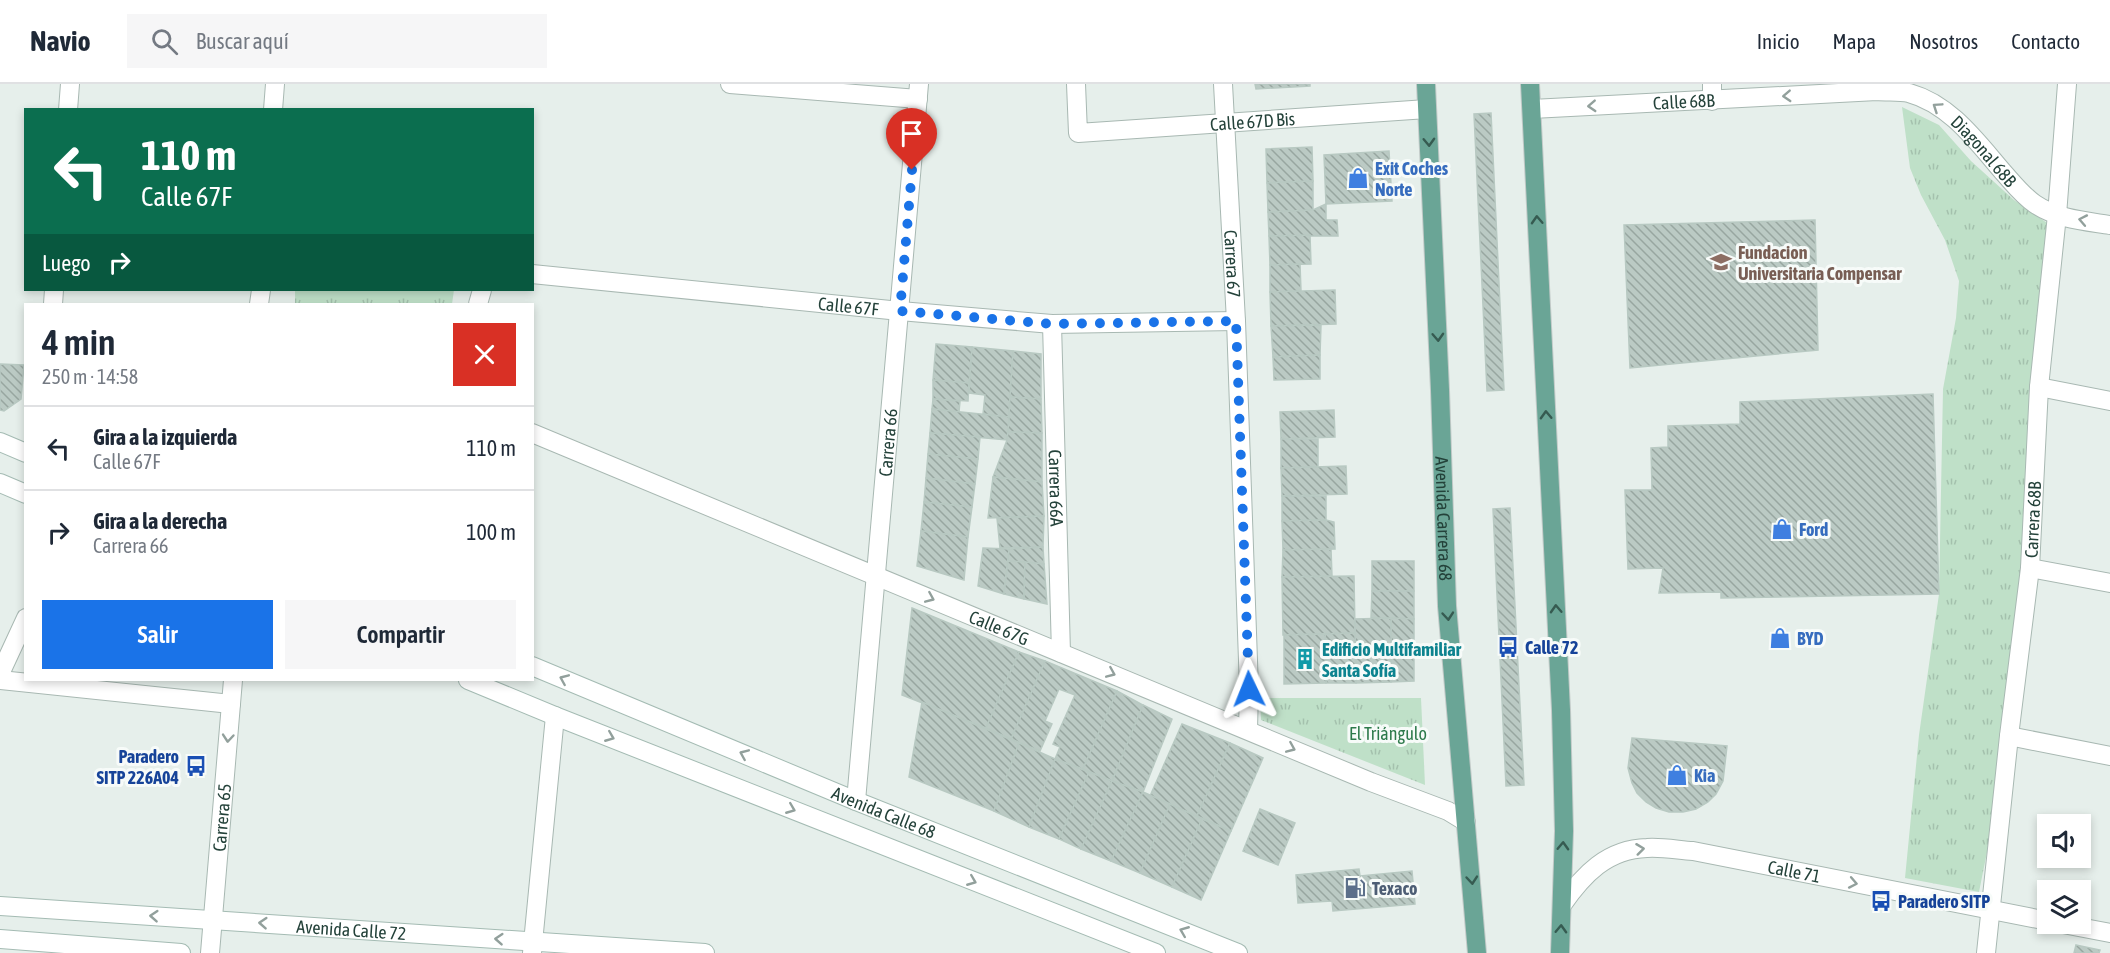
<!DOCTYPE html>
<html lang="es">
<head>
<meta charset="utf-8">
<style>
  :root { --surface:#fff; --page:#f6f6f7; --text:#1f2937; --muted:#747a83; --line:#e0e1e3; --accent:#1a73e8 }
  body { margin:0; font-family:"Asap Condensed",sans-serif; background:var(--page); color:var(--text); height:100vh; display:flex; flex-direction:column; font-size:22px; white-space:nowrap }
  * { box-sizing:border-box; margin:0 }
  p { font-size:20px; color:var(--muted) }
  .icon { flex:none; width:33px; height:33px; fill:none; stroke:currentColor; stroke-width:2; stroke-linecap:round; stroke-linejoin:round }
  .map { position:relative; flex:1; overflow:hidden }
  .details { position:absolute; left:24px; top:219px; width:510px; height:378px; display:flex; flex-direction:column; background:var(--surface); border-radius:0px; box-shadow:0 3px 9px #0003 }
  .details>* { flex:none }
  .banner { position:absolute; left:24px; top:24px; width:510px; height:183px; border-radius:0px; box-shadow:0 3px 9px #0003; background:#0b6e4f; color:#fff; overflow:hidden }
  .tools { position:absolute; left:2037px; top:730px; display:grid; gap:12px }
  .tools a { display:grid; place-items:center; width:54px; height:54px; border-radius:0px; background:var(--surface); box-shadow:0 3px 9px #0003; font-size:30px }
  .pin { position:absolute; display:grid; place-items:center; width:51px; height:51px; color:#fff; margin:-62px -26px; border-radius:50% 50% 50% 0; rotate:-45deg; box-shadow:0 0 6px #0007 }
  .pin .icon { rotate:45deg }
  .me { position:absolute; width:66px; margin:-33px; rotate:358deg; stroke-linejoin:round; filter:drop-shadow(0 0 4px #0008) }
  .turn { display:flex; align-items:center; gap:21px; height:126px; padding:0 18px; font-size:27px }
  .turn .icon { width:78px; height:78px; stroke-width:2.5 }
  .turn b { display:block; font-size:42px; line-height:51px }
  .then { display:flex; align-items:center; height:57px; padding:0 18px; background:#0003; gap:12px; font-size:22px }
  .round { display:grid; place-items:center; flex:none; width:63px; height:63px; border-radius:0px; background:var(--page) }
  .summary { display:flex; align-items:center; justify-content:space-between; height:102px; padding:0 18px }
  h1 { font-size:36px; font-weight:600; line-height:45px }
  .action { display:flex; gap:12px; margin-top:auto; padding:12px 18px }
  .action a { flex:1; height:69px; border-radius:0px; background:var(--accent); color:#fff; font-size:24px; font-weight:600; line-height:69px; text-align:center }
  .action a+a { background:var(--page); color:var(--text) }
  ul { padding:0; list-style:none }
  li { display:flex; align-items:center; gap:18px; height:84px; padding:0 18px; border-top:2px solid var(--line) }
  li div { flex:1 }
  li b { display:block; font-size:22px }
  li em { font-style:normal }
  header { display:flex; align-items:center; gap:36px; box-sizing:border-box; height:84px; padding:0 30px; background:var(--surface); border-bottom:2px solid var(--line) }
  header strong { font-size:28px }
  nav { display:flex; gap:33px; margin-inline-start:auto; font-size:21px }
  .search { width:420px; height:54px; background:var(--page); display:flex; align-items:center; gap:15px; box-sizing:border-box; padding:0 21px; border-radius:0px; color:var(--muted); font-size:22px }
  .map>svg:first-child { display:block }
</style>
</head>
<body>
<header>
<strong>Navio</strong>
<div class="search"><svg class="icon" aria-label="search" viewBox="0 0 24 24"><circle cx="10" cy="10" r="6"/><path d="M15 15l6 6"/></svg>Buscar aquí</div>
<nav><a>Inicio</a><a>Mapa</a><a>Nosotros</a><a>Contacto</a></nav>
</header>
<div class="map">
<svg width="2110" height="869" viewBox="0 0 2110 869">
  <defs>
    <pattern id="park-tufts" width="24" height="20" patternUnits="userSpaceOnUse" patternTransform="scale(1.5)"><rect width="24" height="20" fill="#bfe0c8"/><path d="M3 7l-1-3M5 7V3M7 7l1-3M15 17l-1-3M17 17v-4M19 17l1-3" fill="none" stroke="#a4c1ad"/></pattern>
    <pattern id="building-back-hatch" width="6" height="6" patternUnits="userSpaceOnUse" patternTransform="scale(1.5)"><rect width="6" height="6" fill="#bbcac4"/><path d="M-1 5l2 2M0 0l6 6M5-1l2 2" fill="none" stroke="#98a6a0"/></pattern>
  </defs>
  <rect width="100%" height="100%" fill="#e6efeb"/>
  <g fill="url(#park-tufts)">
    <path d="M1902,23L1939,41L1971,77L2014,116L2050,141L2023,484L1989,758L1979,808L1905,794L1919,651L1939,510L1943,305L1956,234L1959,197L1945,156L1921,111L1910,84Z"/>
    <path d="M295,206H454L452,220H295Z"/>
    <path d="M1260,614H1421L1425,701L1261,636Z"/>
  </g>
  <g fill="url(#building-back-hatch)" stroke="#b8c9c2" stroke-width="1.5">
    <path d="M1255,0H1310V2L1256,5Z"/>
    <path d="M1491,29L1504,306L1487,307L1474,30Z"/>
    <path d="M1312,63L1313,97L1267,99L1266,65Z"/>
    <path d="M1389,67L1392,117L1326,120L1324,71Z"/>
    <path d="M1313,97V126L1268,128L1267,99Z"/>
    <path d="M1326,120V136H1337L1338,152H1269L1268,128L1313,126Z"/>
    <path d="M1815,136L1818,266L1630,284L1624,141Z"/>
    <path d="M1310,151L1311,180L1270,181L1269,152Z"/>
    <path d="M1300,180L1301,207L1270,208V181Z"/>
    <path d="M1335,206L1336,240L1271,242L1270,208Z"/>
    <path d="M1321,241L1320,271L1273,273L1271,242Z"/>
    <path d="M936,260L972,263L969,299L933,296Z"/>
    <path d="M972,263L1013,267L1009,333L983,330L985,311L969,309Z"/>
    <path d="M1013,267L1041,270V315L1010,313Z"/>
    <path d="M1320,271V295L1274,296L1273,273Z"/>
    <path d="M0,280L24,281L21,315L4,327L0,326Z"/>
    <path d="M933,296L969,299L968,317L933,315Z"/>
    <path d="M1933,310L1939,510L1721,514V508L1659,509L1663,484L1628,485L1625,406H1652L1651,364L1668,363V342L1740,340V318Z"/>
    <path d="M1010,313L1041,315L1042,349L1008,348Z"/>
    <path d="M933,315L960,317L959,328L932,325Z"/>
    <path d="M932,325L1009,333L1007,356L930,349Z"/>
    <path d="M1334,326L1335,353L1281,355L1280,328Z"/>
    <path d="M1008,348L1042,349V398L993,393L1007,356Z"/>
    <path d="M930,349L980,353L978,375L928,370Z"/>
    <path d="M1281,355H1318V383L1281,384Z"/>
    <path d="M928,370L978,375L975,400L926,394Z"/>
    <path d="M1346,382L1347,410L1282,412L1281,384Z"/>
    <path d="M993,393L1042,398L1044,432L988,434Z"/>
    <path d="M926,394L975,400L972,423L924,418Z"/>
    <path d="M1282,412H1326V436L1282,437Z"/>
    <path d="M924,418L972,423L968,453L921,447Z"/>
    <path d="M1510,424L1524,701L1506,702L1493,425Z"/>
    <path d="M1044,432L1043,463L1000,464L997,434Z"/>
    <path d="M1326,436L1334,438L1335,465L1283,466L1282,437Z"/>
    <path d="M921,447L968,453L964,496L917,482Z"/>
    <path d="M1043,463L1044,480L1008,477L1009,465Z"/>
    <path d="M983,464L1009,465L1004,510L978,502Z"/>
    <path d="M1331,465L1332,492L1282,493L1283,466Z"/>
    <path d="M1008,477L1025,478L1024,515L1004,510Z"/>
    <rect x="1372" y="477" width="42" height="30"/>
    <path d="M1025,478L1044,480L1047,520L1024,515Z"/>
    <path d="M1354,492L1355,549L1283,551L1282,493Z"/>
    <path d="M1372,507H1414V535L1371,534Z"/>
    <path d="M912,524L1019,568L986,644L902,611Z"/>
    <path d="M1391,534L1414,535V565H1391Z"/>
    <path d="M1391,534V598L1356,599L1355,535Z"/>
    <path d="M1355,549L1356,599H1326L1325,550Z"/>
    <path d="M1325,550L1326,599L1284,600V551Z"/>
    <path d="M1391,565H1414V597L1391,598Z"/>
    <path d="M1019,568L1045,577L1011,655L986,644Z"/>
    <path d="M1045,577L1117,607L1083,685L1055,675L1060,663L1053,660L1075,611L1059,605L1045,637L1052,640L1040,667L1011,655Z"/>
    <path d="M1117,607L1143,621L1112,697L1083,685Z"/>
    <path d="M922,618L1019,659L994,727L909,693Z"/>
    <path d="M1143,621L1172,635L1143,708L1112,697Z"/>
    <path d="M1182,640L1230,659L1197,732L1150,712Z"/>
    <path d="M1632,654L1727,662L1723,697L1716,710L1708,718L1696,725L1683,728H1669L1656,724L1646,718L1637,709L1632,699L1628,684Z"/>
    <path d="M1019,659L1055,675L1029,743L994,727Z"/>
    <path d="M1230,659L1263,674L1231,747L1197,732Z"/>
    <path d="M1055,675L1089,688L1059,755L1029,743Z"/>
    <path d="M1089,688L1112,697L1081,765L1059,755Z"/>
    <path d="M1112,697L1143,708L1111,777L1081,765Z"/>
    <path d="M1143,708L1170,720L1140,789L1111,777Z"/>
    <path d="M1170,720L1202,735L1172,803L1140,789Z"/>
    <path d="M1260,725L1295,739L1278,781L1243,767Z"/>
    <path d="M1202,735L1231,747L1201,816L1172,803Z"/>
    <path d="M1359,785L1360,792L1412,787L1415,820L1333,827L1332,817L1298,819L1296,791Z"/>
    <path d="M2076,861L2100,866L2099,869H2074Z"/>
  </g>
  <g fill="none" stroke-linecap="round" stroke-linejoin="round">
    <defs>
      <g id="minor">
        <path d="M730,0L918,15"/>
        <path id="s1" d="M1076,0L1078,49L1427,25"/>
        <path id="s2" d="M1223,0L1236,237L1249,605L1248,646"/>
        <path d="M1712,0V17"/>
        <path d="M68,26L70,0"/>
        <path d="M273,26L275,0"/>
        <path id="s3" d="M532,190L900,227L1052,240L1236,237"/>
        <path d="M53,220L54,206"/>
        <path d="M259,220L261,206"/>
        <path d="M478,220L482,206"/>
        <path id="s4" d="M1052,240L1061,569"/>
        <path d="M2039,303L2110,317"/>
        <path id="s5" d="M532,349L1371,698L1448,727L1466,738"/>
        <path d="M2030,484L2110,499"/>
        <path d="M0,596L231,620"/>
        <path d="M2009,652L2110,672"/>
        <path id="s6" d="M856,717L919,0"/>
        <path d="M532,869L555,632"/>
        <path id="s7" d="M1986,869L2009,652L2030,484L2039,303L2057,131L2067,0"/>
      </g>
      <g id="tertiary">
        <path id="s8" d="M1532,25L1877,7C1887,8 1900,7 1909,9C1950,20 1977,58 2003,88C2013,99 2023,112 2035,120C2057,135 2085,137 2110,141"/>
        <path d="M0,590L26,534"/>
        <path id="s9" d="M1562,821C1583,791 1607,765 1647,764C1662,763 1678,766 1693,767L2048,837"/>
        <path d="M2063,840L2110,849"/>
        <path id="s10" d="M210,869L233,596"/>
      </g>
      <g id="secondary">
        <path d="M0,358L26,369"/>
        <path d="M0,399L26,410"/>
        <path id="s11" d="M532,582L856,717L1238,869"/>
        <path d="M468,596L555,632L1156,869"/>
        <path id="s12" d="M0,822L705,869"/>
        <path d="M0,855L181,869"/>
      </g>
      <g id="primary">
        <path id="s13" d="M1426,0L1440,306L1447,522L1477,869"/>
        <path d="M1530,0L1561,626L1564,747L1560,869"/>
      </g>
    </defs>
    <use href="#minor" stroke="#a8b8b2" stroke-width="20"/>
    <use href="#tertiary" stroke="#a8b8b2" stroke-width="20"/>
    <use href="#secondary" stroke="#a4bbb3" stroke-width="20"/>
    <use href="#primary" stroke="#c2cac8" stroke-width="20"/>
    <use href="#minor" stroke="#fff" stroke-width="18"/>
    <use href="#tertiary" stroke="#fff" stroke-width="18"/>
    <use href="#secondary" stroke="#fff" stroke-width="18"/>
    <use href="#primary" stroke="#6aa596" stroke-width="18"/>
  </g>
  <defs><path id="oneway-chevron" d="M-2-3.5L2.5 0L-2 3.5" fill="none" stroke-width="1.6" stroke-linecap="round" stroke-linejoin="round" transform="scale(1.5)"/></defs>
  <g stroke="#92a09c">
    <use href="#oneway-chevron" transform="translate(1787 12) rotate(177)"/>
    <use href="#oneway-chevron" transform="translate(1592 22) rotate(177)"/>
    <use href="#oneway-chevron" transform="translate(1937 23) rotate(-146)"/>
    <use href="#oneway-chevron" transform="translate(2083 136) rotate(-169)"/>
    <use href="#oneway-chevron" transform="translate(930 514) rotate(23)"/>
    <use href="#oneway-chevron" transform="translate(1111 589) rotate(23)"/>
    <use href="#oneway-chevron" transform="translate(564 595) rotate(-157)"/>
    <use href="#oneway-chevron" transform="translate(610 653) rotate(22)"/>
    <use href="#oneway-chevron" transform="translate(228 654) rotate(95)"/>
    <use href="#oneway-chevron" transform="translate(1291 664) rotate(23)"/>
    <use href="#oneway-chevron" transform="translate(744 670) rotate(-157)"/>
    <use href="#oneway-chevron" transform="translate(791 725) rotate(22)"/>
    <use href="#oneway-chevron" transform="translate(1640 765) rotate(-7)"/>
    <use href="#oneway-chevron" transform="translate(972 797) rotate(22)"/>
    <use href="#oneway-chevron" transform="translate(1853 799) rotate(11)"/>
    <use href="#oneway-chevron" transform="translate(154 832) rotate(-176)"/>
    <use href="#oneway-chevron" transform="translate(263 839) rotate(-176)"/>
    <use href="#oneway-chevron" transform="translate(1184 847) rotate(-158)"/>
    <use href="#oneway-chevron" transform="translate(499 855) rotate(-176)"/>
  </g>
  <g stroke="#365b51">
    <use href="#oneway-chevron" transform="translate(1429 58) rotate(88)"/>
    <use href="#oneway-chevron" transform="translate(1537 136) rotate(-93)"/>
    <use href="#oneway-chevron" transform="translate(1438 253) rotate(87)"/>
    <use href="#oneway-chevron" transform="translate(1546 331) rotate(-92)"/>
    <use href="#oneway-chevron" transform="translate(1556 525) rotate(-93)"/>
    <use href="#oneway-chevron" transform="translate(1448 532) rotate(85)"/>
    <use href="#oneway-chevron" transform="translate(1563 762) rotate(-88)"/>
    <use href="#oneway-chevron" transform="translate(1472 796) rotate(85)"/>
    <use href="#oneway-chevron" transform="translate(1561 845) rotate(-88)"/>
  </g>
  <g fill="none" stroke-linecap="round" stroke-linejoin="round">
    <path stroke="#1a73e8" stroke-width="10" stroke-dasharray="0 18" d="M912,86L900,227L1052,240L1236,237L1249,605"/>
  </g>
  <defs>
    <symbol id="shop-bare" viewBox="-9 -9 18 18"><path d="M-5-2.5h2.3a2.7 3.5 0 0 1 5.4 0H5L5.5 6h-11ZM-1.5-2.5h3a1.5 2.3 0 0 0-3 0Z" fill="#3f7fe0" stroke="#f7fbf9" stroke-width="2.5" paint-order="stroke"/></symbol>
    <symbol id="university-bare" viewBox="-9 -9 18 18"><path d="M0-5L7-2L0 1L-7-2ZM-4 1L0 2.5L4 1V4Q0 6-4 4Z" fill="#8d6e63" stroke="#f7fbf9" stroke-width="2.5" paint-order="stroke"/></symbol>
    <symbol id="bus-bare" viewBox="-9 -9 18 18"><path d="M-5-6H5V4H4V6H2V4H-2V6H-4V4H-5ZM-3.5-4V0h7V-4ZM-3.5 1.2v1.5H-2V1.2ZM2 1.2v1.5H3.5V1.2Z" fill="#1a4fb4" stroke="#f7fbf9" stroke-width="2.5" paint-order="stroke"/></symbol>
    <symbol id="building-bare" viewBox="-9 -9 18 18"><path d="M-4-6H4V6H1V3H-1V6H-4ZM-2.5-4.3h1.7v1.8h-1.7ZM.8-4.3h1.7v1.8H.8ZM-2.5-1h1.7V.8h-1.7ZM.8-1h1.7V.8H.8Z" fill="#0f9aa8" stroke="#f7fbf9" stroke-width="2.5" paint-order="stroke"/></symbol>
    <symbol id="fuel-bare" viewBox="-9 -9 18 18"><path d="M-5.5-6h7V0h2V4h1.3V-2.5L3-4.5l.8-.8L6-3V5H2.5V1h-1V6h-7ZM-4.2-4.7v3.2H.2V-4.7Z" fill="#5c6f8a" stroke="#f7fbf9" stroke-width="2.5" paint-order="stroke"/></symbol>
  </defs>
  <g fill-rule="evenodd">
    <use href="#shop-bare" x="1343" y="79" width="30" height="30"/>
    <use href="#university-bare" x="1706" y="163" width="30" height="30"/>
    <use href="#shop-bare" x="1767" y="430" width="30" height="30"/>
    <use href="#shop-bare" x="1765" y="539" width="30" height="30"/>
    <use href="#bus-bare" x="1493" y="548" width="30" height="30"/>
    <use href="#building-bare" x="1290" y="560" width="30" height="30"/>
    <use href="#bus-bare" x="181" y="667" width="30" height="30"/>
    <use href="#shop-bare" x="1662" y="676" width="30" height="30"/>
    <use href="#fuel-bare" x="1340" y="789" width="30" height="30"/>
    <use href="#bus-bare" x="1866" y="802" width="30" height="30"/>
  </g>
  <g text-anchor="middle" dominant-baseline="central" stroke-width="6" stroke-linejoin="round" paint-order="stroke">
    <g font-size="18" fill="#24423a" stroke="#f7fbf9">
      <text stroke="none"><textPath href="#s8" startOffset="152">Calle 68B</textPath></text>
      <text stroke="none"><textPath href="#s1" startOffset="224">Calle 67D Bis</textPath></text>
      <text stroke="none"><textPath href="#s8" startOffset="474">Diagonal 68B</textPath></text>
      <text stroke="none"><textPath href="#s2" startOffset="180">Carrera 67</textPath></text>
      <text stroke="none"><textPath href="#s3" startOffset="318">Calle 67F</textPath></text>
      <text stroke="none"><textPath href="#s6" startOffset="360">Carrera 66</textPath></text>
      <text stroke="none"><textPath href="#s4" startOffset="164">Carrera 66A</textPath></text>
      <text stroke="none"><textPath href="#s13" startOffset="435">Avenida Carrera 68</textPath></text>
      <text stroke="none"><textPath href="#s7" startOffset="436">Carrera 68B</textPath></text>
      <text stroke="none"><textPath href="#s5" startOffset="506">Calle 67G</textPath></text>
      <text stroke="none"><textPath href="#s11" startOffset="381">Avenida Calle 68</textPath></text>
      <text stroke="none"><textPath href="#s10" startOffset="136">Carrera 65</textPath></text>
      <text stroke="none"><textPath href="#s9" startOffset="256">Calle 71</textPath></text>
      <text stroke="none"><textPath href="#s12" startOffset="352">Avenida Calle 72</textPath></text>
    </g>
    <g font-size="18" font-weight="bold" fill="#366cbe" stroke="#f7fbf9" text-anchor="start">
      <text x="1375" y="84">Exit Coches<tspan x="1375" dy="21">Norte</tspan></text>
      <text x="1799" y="445">Ford</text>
      <text x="1797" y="554">BYD</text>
      <text x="1694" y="691">Kia</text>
    </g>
    <g font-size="18" font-weight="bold" fill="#785e54" stroke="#f7fbf9" text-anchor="start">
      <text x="1738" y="168">Fundacion<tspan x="1738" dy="21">Universitaria Compensar</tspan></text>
    </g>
    <g font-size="18" font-weight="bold" fill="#164399" stroke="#f7fbf9" text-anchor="start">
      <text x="1525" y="563">Calle 72</text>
      <text x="179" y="672" text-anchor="end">Paradero<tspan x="179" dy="21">SITP 226A04</tspan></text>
      <text x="1898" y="817">Paradero SITP</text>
    </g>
    <g font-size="18" font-weight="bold" fill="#0d838f" stroke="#f7fbf9" text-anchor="start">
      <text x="1322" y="565">Edificio Multifamiliar<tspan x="1322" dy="21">Santa Sofía</tspan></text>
    </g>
    <g font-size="18" fill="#2d7a4b" stroke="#f7fbf9">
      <text x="1388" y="649">El Triángulo</text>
    </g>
    <g font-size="18" font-weight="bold" fill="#4e5e75" stroke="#f7fbf9" text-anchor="start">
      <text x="1372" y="804">Texaco</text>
    </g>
  </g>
</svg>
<div class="tools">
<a><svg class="icon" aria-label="sound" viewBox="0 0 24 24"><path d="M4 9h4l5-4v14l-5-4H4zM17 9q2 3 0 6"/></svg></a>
<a><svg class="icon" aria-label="layers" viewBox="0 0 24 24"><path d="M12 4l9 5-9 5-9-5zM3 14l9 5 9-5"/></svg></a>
</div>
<div class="pin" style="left:912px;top:86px;background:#d93025"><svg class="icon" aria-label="arrive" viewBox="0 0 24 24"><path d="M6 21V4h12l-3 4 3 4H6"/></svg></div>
<svg class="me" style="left:1249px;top:605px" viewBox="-20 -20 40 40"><path d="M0-17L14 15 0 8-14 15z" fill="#1a73e8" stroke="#fff" stroke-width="4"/></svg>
<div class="banner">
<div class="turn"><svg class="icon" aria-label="left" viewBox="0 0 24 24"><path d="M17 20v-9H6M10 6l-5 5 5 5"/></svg><div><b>110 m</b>Calle 67F</div></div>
<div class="then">Luego<svg class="icon" aria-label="right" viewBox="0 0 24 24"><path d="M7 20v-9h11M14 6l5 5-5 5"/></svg></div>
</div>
<section class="details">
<div class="summary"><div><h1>4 min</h1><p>250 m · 14:58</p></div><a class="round" style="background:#d93025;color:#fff"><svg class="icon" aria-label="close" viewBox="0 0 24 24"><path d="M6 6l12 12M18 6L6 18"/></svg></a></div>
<ul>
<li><svg class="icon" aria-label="left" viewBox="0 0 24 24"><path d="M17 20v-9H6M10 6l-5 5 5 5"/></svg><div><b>Gira a la izquierda</b><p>Calle 67F</p></div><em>110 m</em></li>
<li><svg class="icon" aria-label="right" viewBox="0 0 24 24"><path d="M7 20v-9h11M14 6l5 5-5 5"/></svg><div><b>Gira a la derecha</b><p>Carrera 66</p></div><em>100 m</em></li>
</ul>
<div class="action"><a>Salir</a><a>Compartir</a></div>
</section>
</div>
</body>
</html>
